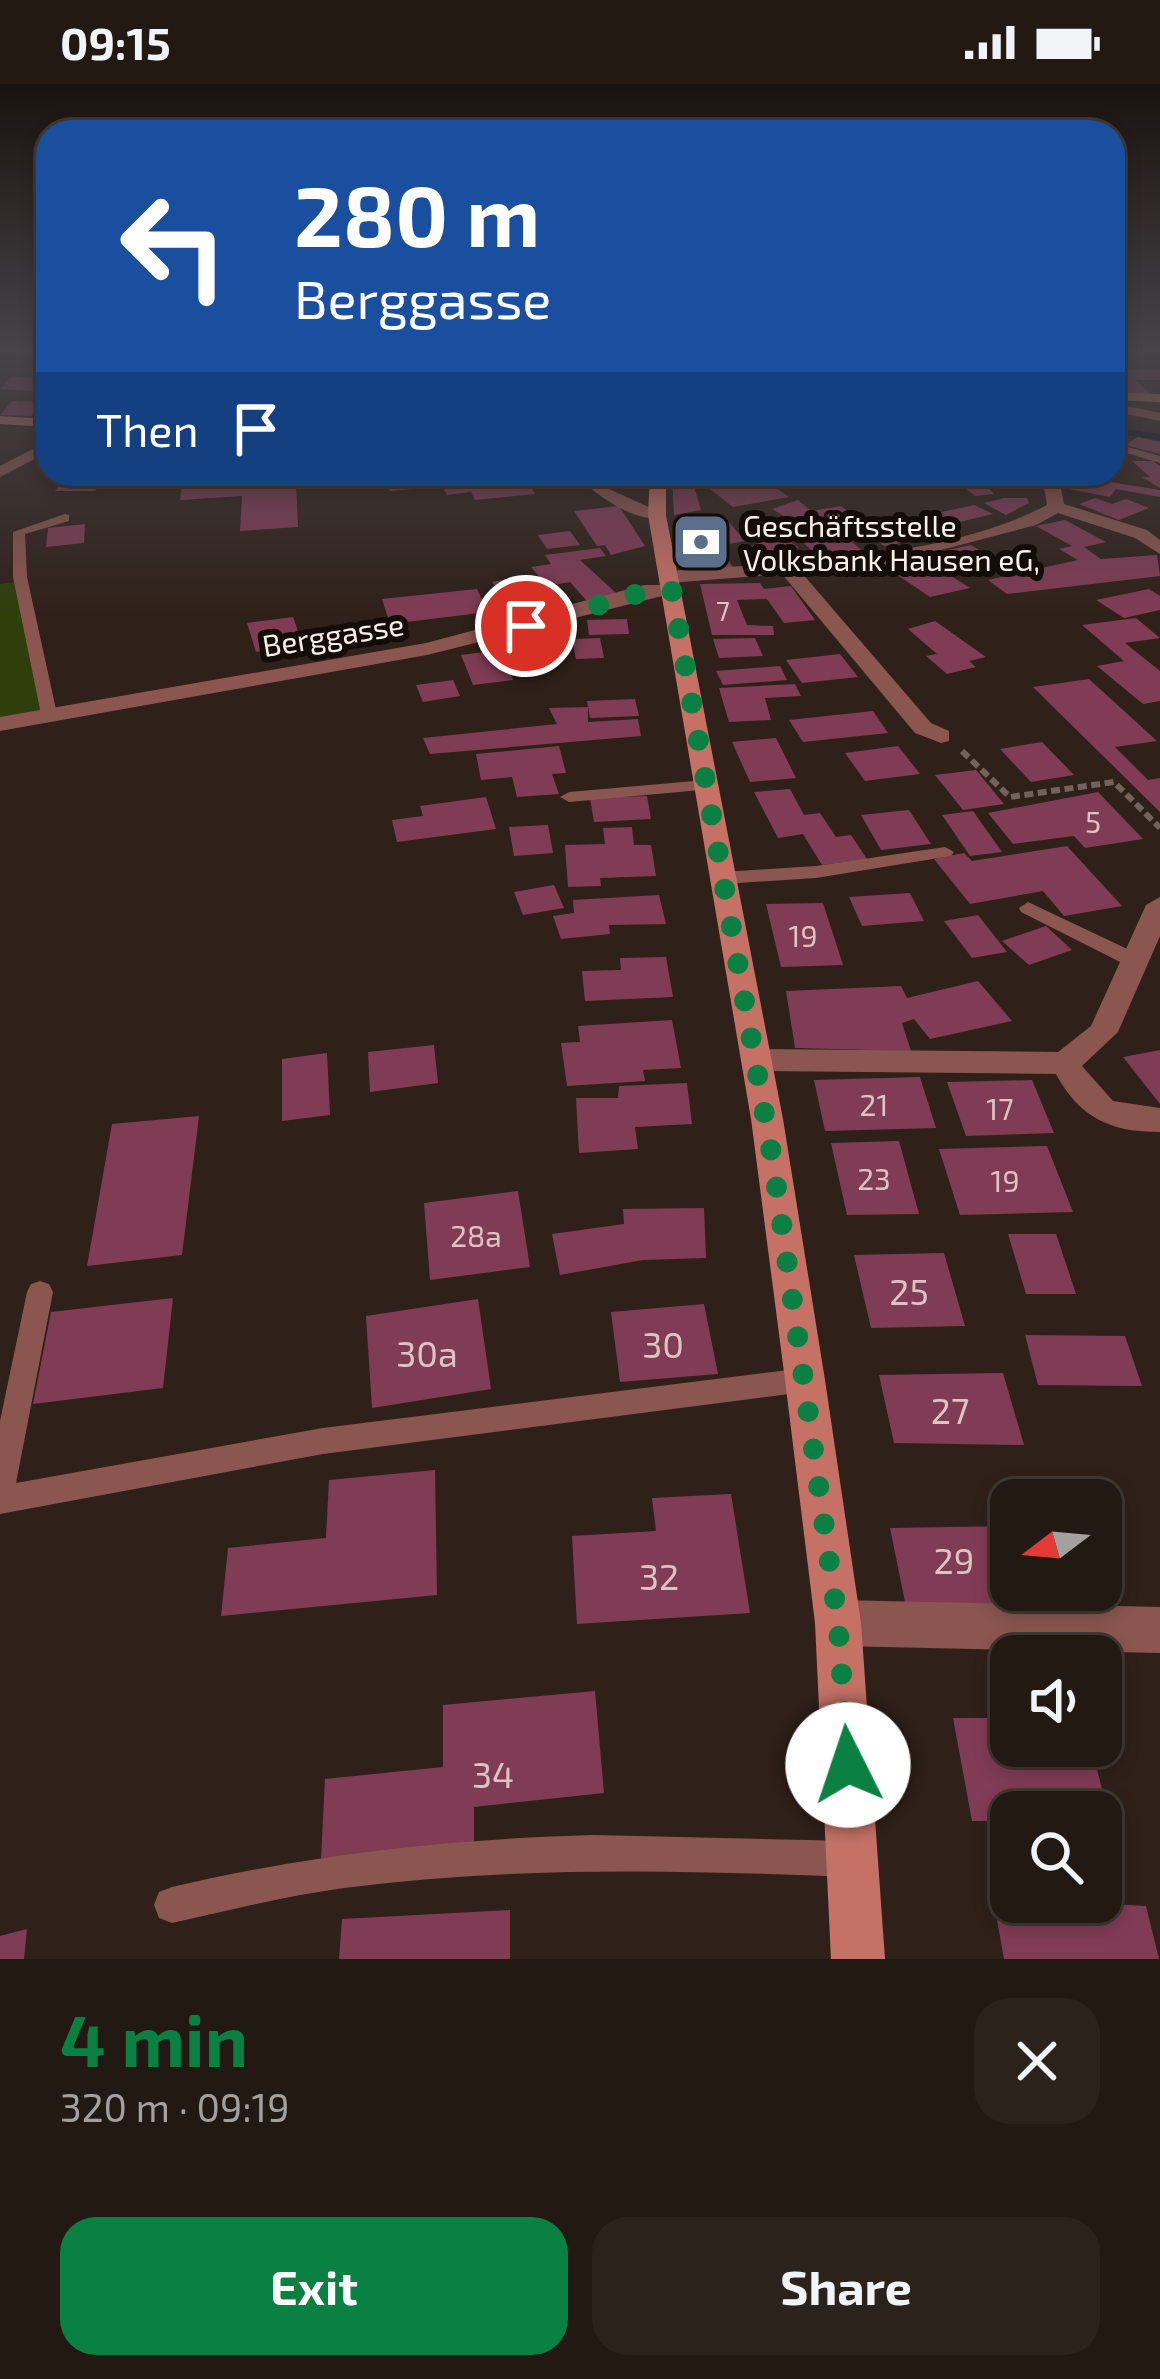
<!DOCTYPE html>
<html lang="en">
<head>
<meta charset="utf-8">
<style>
  :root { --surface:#231913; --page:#2b221c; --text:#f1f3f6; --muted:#a3a0a0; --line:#403833; --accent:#0b8043 }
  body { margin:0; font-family:"Exo 2",sans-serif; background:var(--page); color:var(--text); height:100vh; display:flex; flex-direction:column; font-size:45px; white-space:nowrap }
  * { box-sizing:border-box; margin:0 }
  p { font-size:39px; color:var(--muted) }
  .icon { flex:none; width:66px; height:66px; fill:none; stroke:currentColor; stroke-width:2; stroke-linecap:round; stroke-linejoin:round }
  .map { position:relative; height:1875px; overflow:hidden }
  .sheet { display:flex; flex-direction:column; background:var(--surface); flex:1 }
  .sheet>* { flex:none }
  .banner { position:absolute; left:36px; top:36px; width:1089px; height:366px; border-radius:36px; box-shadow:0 6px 18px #0003,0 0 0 3px var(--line); background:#1a4fa0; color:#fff; overflow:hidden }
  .needle { width:78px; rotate:254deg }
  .buttons { position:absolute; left:990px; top:1395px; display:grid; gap:24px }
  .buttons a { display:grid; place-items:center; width:132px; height:132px; border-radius:24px; background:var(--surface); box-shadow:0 6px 18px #0003,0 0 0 3px var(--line); font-size:60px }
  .pin { position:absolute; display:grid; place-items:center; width:102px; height:102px; color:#fff; margin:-51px; border:6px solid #fff; border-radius:50%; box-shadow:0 3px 12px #0007 }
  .me { position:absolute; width:132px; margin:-66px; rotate:356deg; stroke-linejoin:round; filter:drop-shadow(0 0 9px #0008) }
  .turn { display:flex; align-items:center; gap:42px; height:252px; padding:0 60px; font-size:54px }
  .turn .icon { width:156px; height:156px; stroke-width:2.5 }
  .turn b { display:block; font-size:84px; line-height:102px }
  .then { display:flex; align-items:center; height:114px; padding:0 60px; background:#0003; gap:24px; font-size:45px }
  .round { display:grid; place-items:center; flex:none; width:126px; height:126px; border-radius:36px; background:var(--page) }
  .head { display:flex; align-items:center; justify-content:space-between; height:204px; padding:0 60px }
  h1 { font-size:72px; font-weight:700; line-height:90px; color:var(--accent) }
  .action { display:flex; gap:24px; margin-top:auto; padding:24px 60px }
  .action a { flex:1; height:138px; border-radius:36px; background:var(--accent); color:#fff; font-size:48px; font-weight:700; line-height:138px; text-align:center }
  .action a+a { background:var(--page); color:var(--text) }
  .status { display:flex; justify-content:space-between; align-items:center; height:84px; padding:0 60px; background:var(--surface); direction:ltr }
  .status svg { height:33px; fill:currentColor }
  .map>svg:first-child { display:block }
</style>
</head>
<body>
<div class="status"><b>09:15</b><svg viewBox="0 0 49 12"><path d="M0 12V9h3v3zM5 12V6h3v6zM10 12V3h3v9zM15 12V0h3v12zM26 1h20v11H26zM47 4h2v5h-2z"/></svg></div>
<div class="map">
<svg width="1160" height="1875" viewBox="0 0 1160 1875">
  <rect width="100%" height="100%" fill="#2f2119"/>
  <path fill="#2e3f0c" d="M21,497L42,631L0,642V500Z"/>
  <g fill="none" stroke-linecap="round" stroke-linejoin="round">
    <path stroke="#061215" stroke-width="6" d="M1113,346L1160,353"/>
  </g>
  <g fill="#803c54">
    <path d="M1113,286H1160V296H1135L1150,309H1123L1113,301Z"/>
    <path d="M11,293L43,294L34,301L48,302V308L0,305Z"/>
    <path d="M12,317L47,318L31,332L0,331Z"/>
    <path d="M1138,353L1160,358V370L1125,361Z"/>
    <path d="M1132,377H1153L1160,382V404L1142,393H1150Z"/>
    <path d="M68,390H107L95,407H55Z"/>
    <path d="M384,390H430L435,403L390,407Z"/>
    <path d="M468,390L525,393L535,410L475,416L471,408L447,411L441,400L471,397Z"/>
    <path d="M611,390H640L646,401L617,403Z"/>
    <path d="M787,390H829L836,395L799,400Z"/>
    <path d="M971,390H1008L1018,398L986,401L994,410L975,412L954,395L974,393Z"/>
    <path d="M1073,392L1160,406V413L1116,405L1110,413L1063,404Z"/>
    <path d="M203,393L202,405L296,399L298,443L240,447L242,412L180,416L183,394Z"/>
    <path d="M672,394L692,396L701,426L674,431Z"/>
    <path d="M765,396L789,413L733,423L710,405Z"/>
    <path d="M1004,414H1027L1029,419L1006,431L984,419Z"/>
    <path d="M1095,414L1112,420L1126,415L1149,424L1119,436L1079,420Z"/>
    <path d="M798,416L811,427L841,422L861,437L807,446L772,425Z"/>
    <path d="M974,421L993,430L951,440L933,430Z"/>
    <path d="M619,422L645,462L611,471L605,461L597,462L574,427Z"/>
    <path d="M1065,436L1106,458L1084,463L1101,475L1157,471L1160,492L1007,510L988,496L1078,476L1059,465L1072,462L1036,442Z"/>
    <path d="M728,437L745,457L692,467L688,462L697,461L685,446Z"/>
    <path d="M908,439L930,454L884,462L863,446Z"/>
    <path d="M85,440L84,459L46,463L48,444Z"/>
    <path d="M570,447L580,461L547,465L538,451Z"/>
    <path d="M841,449L871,474L828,481L799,455Z"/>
    <path d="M785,453L799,464L769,469L756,458Z"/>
    <path d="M971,461L1000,479L968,486L939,468Z"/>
    <path d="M600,464L606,472L580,476L617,510L587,517L570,498L547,502L531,483L551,480L545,471Z"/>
    <path d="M724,470L733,483L696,486L689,473Z"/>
    <path d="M929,478L970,504L930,513L890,486Z"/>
    <path d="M523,492L556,527L523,534L492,498Z"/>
    <path d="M760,499L764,505L791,502L815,536L784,539L767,515L737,516L747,541L773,542L774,551H712L700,500Z"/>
    <path d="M477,505L488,528L390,540L382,515Z"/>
    <path d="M1149,505L1160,512V526L1124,534L1096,516Z"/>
    <path d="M293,533L303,561L256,568L247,539Z"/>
    <path d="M1136,534L1160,554L1125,559L1160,587V617L1143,620L1097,582L1124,577L1082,541Z"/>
    <path d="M627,535L629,550L589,551L587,536Z"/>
    <path d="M935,537L986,573L969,577L976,583L947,590L926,572L937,570L908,545Z"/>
    <path d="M600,554L604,574L576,575L572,555Z"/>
    <path d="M755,554L763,572L719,574L713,555Z"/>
    <path d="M499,566L513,596L473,601L461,571Z"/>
    <path d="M840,570L858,593L802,599L786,576Z"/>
    <path d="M780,582L787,596L723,601L716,587Z"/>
    <path d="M1089,595L1157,657L1115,663L1148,696L1160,694V728L1033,603Z"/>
    <path d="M453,596L460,612L423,618L416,601Z"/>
    <path d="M795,600L801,612L765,614L771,636L729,638L719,604Z"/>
    <path d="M635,615L639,632L590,634L587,617Z"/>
    <path d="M588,623V638L638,635L641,652L430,670L423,654L557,640L549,624Z"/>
    <path d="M873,627L888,649L803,658L789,636Z"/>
    <path d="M776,654L796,694L750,698L732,658Z"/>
    <path d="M1042,658L1074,691L1031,698L1000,665Z"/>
    <path d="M559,662L566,689L552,690L559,710L517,713L512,693L481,696L476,670Z"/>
    <path d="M898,662L920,690L865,697L845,669Z"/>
    <path d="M976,686L1004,720L963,726L935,691Z"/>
    <path d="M790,705L804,731L820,729L836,753L851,751L867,775L822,781L803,750L778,754L754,708Z"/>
    <path d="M1098,708L1143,755L1085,764L1074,752L1013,760L988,729Z"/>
    <path d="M647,712L651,735L594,738L590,714Z"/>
    <path d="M486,713L496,745L397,758L392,736L423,732L420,722Z"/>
    <path d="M909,726L931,760L881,766L861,731Z"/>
    <path d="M973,727L1002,768L970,772L942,731Z"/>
    <path d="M548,741L553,769L514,772L509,743Z"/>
    <path d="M632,743L634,761H651L656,792L600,794L601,802L568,803L565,761L605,760L603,744Z"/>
    <path d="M1067,762L1122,822L1064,832L1043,807L970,820L934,775L964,769L972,777Z"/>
    <path d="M554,801L564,824L523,831L514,808Z"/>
    <path d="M910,809L924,837L862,842L849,813Z"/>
    <path d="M659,811L666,840L609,841L610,850L561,855L553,832L574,829L573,816Z"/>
    <path d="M823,819L843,881L781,883L766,820Z"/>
    <path d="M978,831L1007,868L972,874L944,837Z"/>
    <path d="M1046,842L1072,866L1029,881L1002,857Z"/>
    <path d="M666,873L673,913L585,917L582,887L621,886L620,874Z"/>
    <path d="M978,897L1012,937L930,955L914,935L902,939L911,967L795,964L786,907L901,902L907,914Z"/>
    <path d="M672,936L681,984L643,986L645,997L567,1002L561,959L580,958L578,942Z"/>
    <path d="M434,961L438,999L370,1008L368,968Z"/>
    <path d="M1160,966V1020L1123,973Z"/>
    <path d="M327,969L330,1031L282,1037V975Z"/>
    <path d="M920,993L936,1044L825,1047L814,996Z"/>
    <path d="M1032,996L1054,1049L966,1052L947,998Z"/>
    <path d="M687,999L692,1040L635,1043L638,1065L579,1069L576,1014H618L619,1002Z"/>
    <path d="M199,1032L182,1171L87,1182L112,1040Z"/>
    <path d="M899,1057L919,1130L847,1131L831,1059Z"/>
    <path d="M1047,1062L1073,1128L960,1131L939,1065Z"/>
    <path d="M518,1107L530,1183L430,1196L424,1119Z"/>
    <path d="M704,1124L706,1174L643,1176L560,1191L552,1150L624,1140L623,1125Z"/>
    <path d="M1008,1150H1056L1076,1210H1026Z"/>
    <path d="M944,1169L965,1242L871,1244L854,1171Z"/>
    <path d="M173,1214L163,1304L33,1320L51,1228Z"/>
    <path d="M478,1215L491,1305L372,1324L366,1232Z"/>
    <path d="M704,1220L718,1290L620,1298L611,1228Z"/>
    <path d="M1025,1251L1125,1252L1142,1302L1038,1301Z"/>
    <path d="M1003,1289L1024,1361L894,1359L879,1291Z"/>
    <path d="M435,1386L437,1511L221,1532L228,1464L326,1454L329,1396Z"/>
    <path d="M731,1410L750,1529L577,1540L572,1452L656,1447L652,1414Z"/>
    <path d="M1011,1442V1506H1056L1060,1521L906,1523L890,1444Z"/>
    <path d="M595,1607L604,1709L474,1723V1759L321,1775L325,1695L443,1683V1621Z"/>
    <path d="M953,1634H1011V1662H1091L1110,1736H1101V1728H1011V1737H972Z"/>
    <path d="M993,1813L1146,1822L1159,1875H1004Z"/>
    <path d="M510,1826V1875H339L342,1835Z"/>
    <path d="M27,1845L24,1875H0V1852Z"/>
  </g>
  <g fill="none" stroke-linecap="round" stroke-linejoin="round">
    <path stroke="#71645d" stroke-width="6" stroke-dasharray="9 4.5" stroke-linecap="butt" d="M962,667L1010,713L1114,698L1160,744"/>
    <g fill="#8b564f" fill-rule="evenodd">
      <path d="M1113,359L1160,372V379L1113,365Z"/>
      <path d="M65,430L69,431V437L25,450L27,493L57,630L49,635L41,630L13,493V448Z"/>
      <path d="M706,696L712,697V705L569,718L560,713L569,708Z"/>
      <path d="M945,763L954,768L951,772L816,794L723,800L714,794L723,788L816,782Z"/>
      <path d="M1028,818L1142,872L1145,877L1142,882H1128L1021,828L1019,824Z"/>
      <path d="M40,1197L49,1200L53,1208L16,1399L323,1344L805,1284L815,1287L819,1296L815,1305L805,1308L323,1370L0,1430V1337L27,1208L31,1200Z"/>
      <path d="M594,1751L850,1757L863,1762L868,1775L863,1788L850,1793C681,1786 512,1782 344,1804C286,1812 229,1826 172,1839L159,1834L154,1821L159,1808L172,1803C312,1770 450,1755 594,1751Z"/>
    </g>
    <g fill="#8b564f" fill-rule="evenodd">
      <path d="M1113,319L1160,329V337L1113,327Z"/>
      <path d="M48,357V368L0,393V382Z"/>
      <path d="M576,390H593L607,404L666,431C642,445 592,409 576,390Z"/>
      <path d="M1042,390H1058L1064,420L1147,446L1160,456V470L1135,454L1058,429L1036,441L877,483L801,488L931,639L949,647V657L941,659L915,649L782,490L669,499L660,493L669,487C785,478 943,476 1047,421Z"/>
      <path d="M644,501H672L682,507L427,571L0,647V633L426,559Z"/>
      <path d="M1160,813V852L1118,948L1082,982L1113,1017L1160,1024V1048C1110,1048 1080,1034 1056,990L756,987L741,976L756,965L1058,968L1091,942L1146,821Z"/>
      <path d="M838,1516L1160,1523V1569L838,1562L822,1555L815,1539L822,1523Z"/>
    </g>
    <g fill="#c57166" fill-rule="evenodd">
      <path d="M1113,308L1160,310V318L1113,316Z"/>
      <path d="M0,332L48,335V343L0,340Z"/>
      <path d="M650,390H666V431L783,1035L825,1296L861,1539L885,1875H831L815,1539L785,1296L751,1035L648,431Z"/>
    </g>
  </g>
  <linearGradient id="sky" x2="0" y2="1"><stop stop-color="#1a120e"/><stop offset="0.5" stop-color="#474349"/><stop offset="1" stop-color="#474349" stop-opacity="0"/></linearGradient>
  <rect width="1160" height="531" fill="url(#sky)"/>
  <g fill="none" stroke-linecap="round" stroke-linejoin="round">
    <path stroke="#0b8043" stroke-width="21" stroke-dasharray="0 37.8" d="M526,542L644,508L672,507L773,1078L838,1539L848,1681"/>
  </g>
  <defs>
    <symbol id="bank-square" viewBox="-11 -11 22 22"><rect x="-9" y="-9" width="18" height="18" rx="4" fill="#5c6f8a" stroke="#130c09"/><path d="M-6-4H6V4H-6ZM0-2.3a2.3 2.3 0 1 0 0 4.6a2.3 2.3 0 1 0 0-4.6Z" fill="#fff"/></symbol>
  </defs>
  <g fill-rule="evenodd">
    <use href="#bank-square" x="668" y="425" width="66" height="66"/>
  </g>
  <g text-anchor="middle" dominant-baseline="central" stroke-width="12" stroke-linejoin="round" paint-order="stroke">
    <g font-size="27" fill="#dcc3c5">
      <text x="723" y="526">7</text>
    </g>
    <g font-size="30" fill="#faf0eb" stroke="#130c09" text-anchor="start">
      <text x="743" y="441">Geschäftsstelle<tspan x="743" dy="34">Volksbank Hausen eG,</tspan></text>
    </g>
    <g font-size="30" fill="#faf0eb" stroke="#130c09">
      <text transform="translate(333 550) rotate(-9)">Berggasse</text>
    </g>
    <g font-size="30" fill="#dcc3c5">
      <text x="1093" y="737">5</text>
      <text x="803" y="851">19</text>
      <text x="874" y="1020">21</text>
      <text x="1000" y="1024">17</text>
      <text x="874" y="1094">23</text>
      <text x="1005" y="1096">19</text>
      <text x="476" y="1151">28a</text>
    </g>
    <g font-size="36" fill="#dcc3c5">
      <text x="909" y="1206">25</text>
      <text x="663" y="1259">30</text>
      <text x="427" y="1268">30a</text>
      <text x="950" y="1325">27</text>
      <text x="954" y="1475">29</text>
      <text x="659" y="1491">32</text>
      <text x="493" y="1689">34</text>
    </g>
  </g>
</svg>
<div class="buttons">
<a><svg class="needle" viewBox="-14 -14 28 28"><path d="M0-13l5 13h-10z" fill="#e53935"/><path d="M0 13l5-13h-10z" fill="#a3a0a0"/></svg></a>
<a><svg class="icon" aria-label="sound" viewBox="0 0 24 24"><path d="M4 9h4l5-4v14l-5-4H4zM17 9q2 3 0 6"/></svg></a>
<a><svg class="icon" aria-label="search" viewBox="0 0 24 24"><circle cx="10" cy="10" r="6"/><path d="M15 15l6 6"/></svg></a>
</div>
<div class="pin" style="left:526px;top:542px;background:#d93025"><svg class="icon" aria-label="arrive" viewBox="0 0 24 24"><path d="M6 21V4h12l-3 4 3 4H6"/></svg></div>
<svg class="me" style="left:848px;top:1681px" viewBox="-20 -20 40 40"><circle r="19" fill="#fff"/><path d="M0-13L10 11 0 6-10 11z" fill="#0b8043"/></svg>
<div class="banner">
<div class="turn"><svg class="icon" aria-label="left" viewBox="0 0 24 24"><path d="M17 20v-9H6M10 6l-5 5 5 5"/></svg><div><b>280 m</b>Berggasse</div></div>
<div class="then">Then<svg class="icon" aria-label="arrive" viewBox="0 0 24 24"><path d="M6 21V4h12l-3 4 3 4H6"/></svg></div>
</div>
</div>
<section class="sheet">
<div class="head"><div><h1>4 min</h1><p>320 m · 09:19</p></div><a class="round"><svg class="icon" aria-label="close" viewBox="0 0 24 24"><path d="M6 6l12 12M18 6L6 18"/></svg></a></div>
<div class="action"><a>Exit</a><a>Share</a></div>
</section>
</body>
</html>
